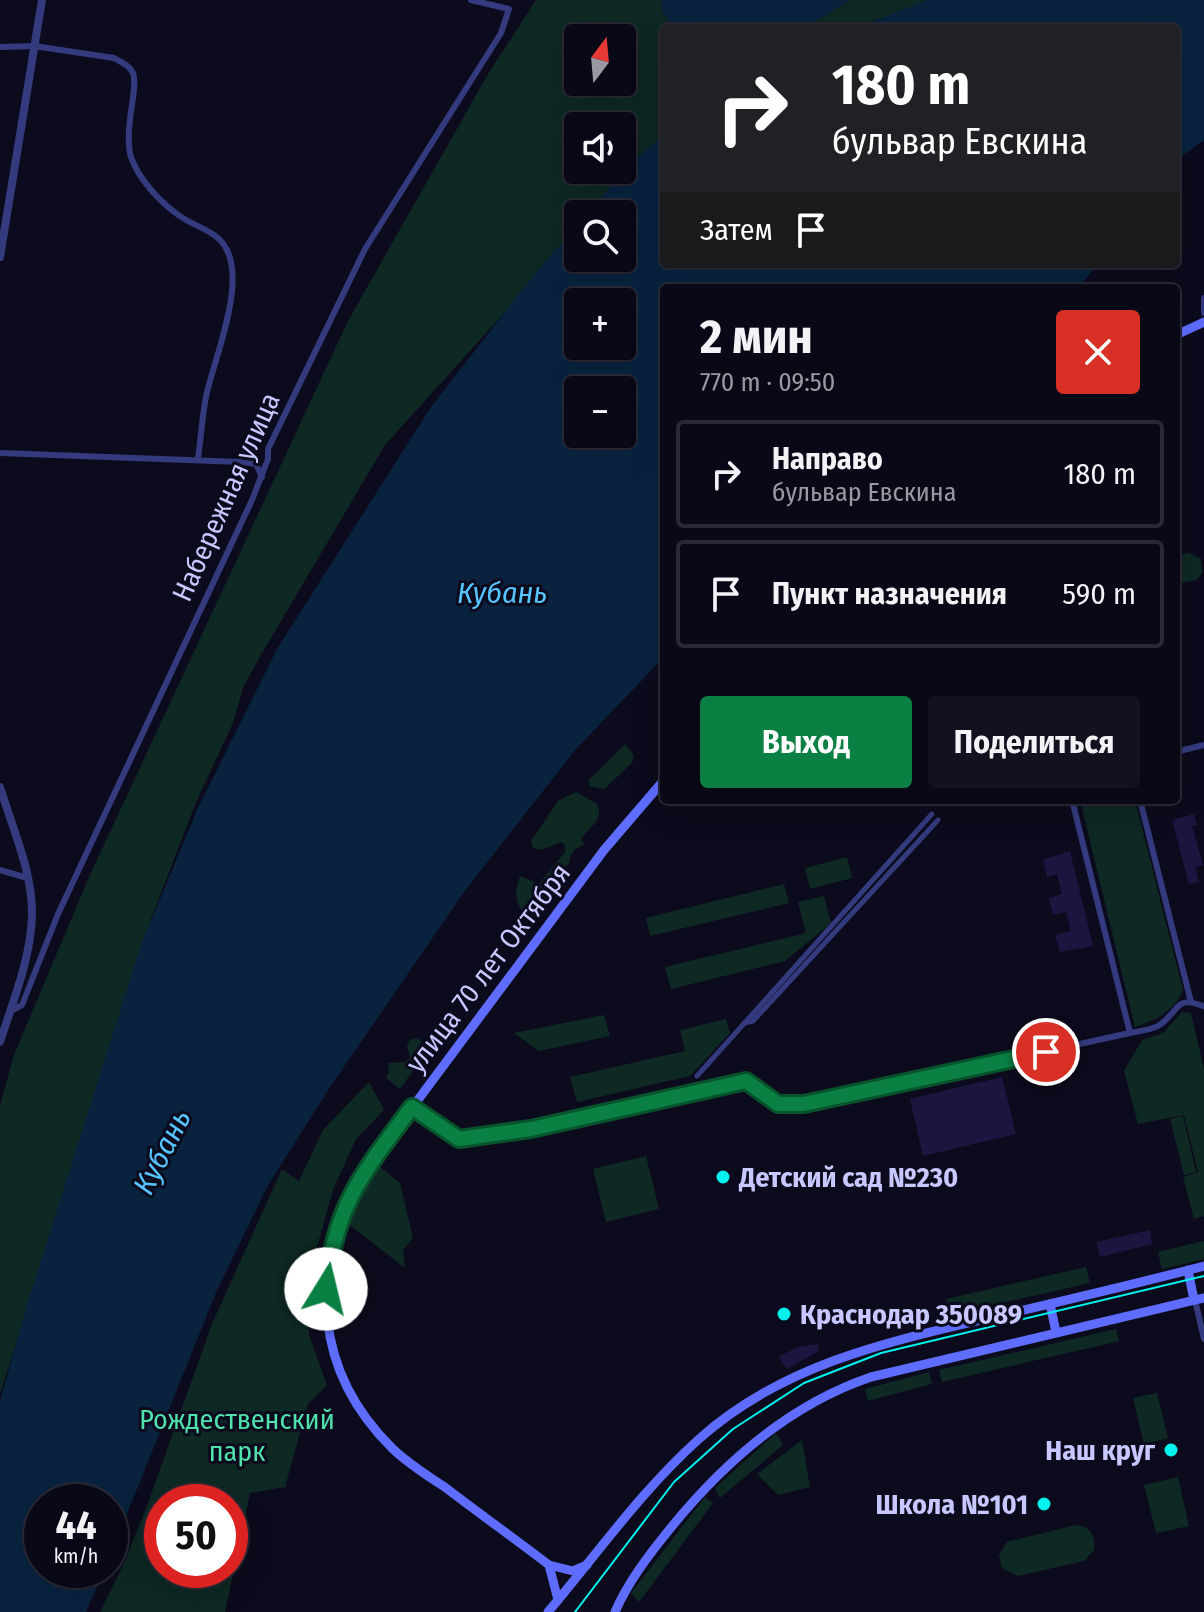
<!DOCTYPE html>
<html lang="ru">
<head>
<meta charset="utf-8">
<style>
  :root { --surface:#090816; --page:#12111f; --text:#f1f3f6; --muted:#999aa1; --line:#292935; --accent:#0b8043 }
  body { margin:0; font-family:"Fira Sans Condensed",sans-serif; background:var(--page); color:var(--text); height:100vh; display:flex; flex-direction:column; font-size:30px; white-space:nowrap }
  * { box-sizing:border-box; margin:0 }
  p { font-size:26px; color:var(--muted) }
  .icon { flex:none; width:44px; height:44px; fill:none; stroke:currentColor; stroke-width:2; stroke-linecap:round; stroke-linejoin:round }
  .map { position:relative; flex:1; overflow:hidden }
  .drawer { position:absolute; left:660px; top:284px; width:520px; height:520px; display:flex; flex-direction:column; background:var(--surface); border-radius:8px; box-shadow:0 8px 32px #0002,0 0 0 2px var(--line) }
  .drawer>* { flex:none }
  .top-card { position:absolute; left:660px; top:24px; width:520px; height:244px; border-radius:8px; box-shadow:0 8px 32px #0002,0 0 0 2px var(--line); background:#202124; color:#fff; overflow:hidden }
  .needle { width:52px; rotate:16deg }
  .buttons { position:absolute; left:564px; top:24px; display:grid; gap:16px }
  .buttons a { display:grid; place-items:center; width:72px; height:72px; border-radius:8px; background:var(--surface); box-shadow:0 8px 32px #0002,0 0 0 2px var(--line); font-size:40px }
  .speed { position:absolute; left:24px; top:1484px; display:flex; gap:16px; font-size:40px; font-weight:700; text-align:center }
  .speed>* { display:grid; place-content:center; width:104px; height:104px; border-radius:50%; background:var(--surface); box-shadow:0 8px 32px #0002,0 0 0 2px var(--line); line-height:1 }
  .speed small { font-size:20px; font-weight:400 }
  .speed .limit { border:12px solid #d22; background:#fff; color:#111 }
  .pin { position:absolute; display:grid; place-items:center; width:68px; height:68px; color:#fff; margin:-34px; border:4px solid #fff; border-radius:50%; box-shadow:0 2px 8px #0007 }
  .me { position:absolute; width:88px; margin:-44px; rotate:9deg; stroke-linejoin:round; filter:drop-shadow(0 0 6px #0008) }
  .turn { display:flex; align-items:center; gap:28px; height:168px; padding:0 40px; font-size:36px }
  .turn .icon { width:104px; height:104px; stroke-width:2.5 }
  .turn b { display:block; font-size:56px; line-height:68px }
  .then { display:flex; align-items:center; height:76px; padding:0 40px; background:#0003; gap:16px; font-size:30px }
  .round { display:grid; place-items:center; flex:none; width:84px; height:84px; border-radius:8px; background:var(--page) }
  .summary { display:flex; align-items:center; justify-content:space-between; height:136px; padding:0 40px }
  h1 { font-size:48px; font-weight:700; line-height:60px }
  .action { display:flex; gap:16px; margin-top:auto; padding:16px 40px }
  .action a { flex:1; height:92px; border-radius:8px; background:var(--accent); color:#fff; font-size:32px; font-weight:700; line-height:92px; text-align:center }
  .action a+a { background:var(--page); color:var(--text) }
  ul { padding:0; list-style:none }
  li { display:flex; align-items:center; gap:24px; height:108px; margin:0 16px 12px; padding:0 24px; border:4px solid var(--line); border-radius:8px }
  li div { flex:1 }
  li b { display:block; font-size:30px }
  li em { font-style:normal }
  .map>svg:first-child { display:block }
</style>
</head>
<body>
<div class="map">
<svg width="1204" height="1612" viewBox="0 0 1204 1612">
  <rect width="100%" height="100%" fill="#0c0b1d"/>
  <g fill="#0e2824" fill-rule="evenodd">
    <path d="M536,0H661L663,13L676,28H664V139L594,214H578V231L385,445L258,660L243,688L233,723L197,800L151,919L0,1394V1105L14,1055L89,877L348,321L488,74ZM578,38H622V82H578ZM578,126H622V170H578Z"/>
    <path d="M849,0H940L853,28H794L813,23Z"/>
    <path d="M1189,553L1201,559L1202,573L1196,580L1176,584V555Z"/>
    <path d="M625,744L634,756L632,763L604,789L589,786V780Z"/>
    <path d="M576,792L597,804C605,820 588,828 581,839L584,844L573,851L568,865L558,870C549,889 552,908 531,920C516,908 513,895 520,876L539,884L565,852V845L561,842L542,850L533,848L531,841L558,801Z"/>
    <path d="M1080,800H1135L1183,990C1176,1010 1154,1021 1135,1027Z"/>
    <path d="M847,857L852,878L810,889L805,868Z"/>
    <path d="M784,884L789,903L650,936L646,918Z"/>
    <path d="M824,896L831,923L785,961L671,989L665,967L806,933L798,902Z"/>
    <path d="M1182,1012L1191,1013L1204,1069V1216L1194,1219L1183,1177L1198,1172L1184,1115L1138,1124L1124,1071L1142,1040L1163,1033Z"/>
    <path d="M604,1015L610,1036L539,1051L514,1033Z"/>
    <path d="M726,1019L730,1033L690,1076L577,1102L570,1077L685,1051L680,1030Z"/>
    <path d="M418,1038L426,1047L424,1055L400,1089L386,1078L389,1072L388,1063L405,1062L410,1058L407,1046L411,1039Z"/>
    <path d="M369,1082L384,1110L356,1139L333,1190L312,1265L309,1335L327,1385L308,1404L285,1487L250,1493L225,1612H100L125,1561L149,1500L212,1324L282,1169L299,1181L323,1130ZM162,1502H230V1570H162Z"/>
    <path d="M1183,1116L1196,1172L1184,1175L1170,1119Z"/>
    <path d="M646,1156L659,1209L606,1222L593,1169Z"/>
    <path d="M379,1166L400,1183L413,1238L403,1250L405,1268L347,1223L358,1196Z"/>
    <path d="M1204,1241V1259L1162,1269L1158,1252Z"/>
    <path d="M1086,1267L1090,1283L949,1315L946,1299Z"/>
    <path d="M1116,1329L1119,1341L942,1382L939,1370Z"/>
    <path d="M929,1372L932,1384L868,1401L865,1389Z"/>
    <path d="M1157,1393L1168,1438L1144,1444L1133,1398Z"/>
    <path d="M776,1433L783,1445L720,1498L715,1488Z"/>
    <path d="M802,1440L810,1487L778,1495L757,1474Z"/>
    <path d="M1178,1477L1189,1526L1156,1533L1144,1485Z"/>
    <path d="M705,1497L713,1503L639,1602L631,1593Z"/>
    <path d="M1076,1525C1090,1526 1096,1536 1094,1550L1084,1561L1018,1576L1002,1568L999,1555L1007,1542Z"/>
  </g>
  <g fill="#09233f" fill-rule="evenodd">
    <path d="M661,0H849L813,23L794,28H676L663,13Z"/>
    <path d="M928,0H1204V140L1176,160V28H856Z"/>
    <path d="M664,135V264H1098L1078,288H664V657L576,749L464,892L328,1090L267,1187L217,1290L110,1556V1502H42V1570H104L86,1612H0V1401L27,1305L141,945L197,810L277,649L431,407L529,281L578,224V258H622V214H587L634,160ZM578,302H622V346H578ZM578,390H622V434H578Z"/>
  </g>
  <g fill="#1a163f">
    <path d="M1194,814L1197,825L1192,826L1203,865L1195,867L1199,882L1189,884L1172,820Z"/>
    <path d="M1070,851L1093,946L1060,952L1055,935L1071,931L1066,912L1053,915L1049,898L1062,894L1057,874L1047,877L1043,860Z"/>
    <path d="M1002,1077L1016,1134L923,1156L910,1099Z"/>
    <path d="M1150,1230L1152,1244L1100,1257L1096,1242Z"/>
    <path d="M819,1344L818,1352L786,1369L780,1359V1356L798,1347Z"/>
  </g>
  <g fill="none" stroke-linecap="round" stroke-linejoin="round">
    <g stroke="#343a7e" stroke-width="5">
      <path d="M744,1023L753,1021L938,820"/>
      <path d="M697,1076L932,814"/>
    </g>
    <g stroke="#343a7e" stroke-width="6">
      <path d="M0,47L34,46L114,58C121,62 129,65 133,73C139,87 123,129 131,157C138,178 159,201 177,214C188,223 203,227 214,235C257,263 213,359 206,397C202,417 201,438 198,458"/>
      <path d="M1204,298V313"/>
      <path d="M0,453L241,462L256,464L262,477"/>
      <path d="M1176,752L1204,745"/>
      <path d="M1072,800L1130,1033"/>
      <path d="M1140,800L1191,1002"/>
      <path d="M0,870L27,878"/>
      <path d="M9,1012L22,1005L58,914L252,500L268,459V449L365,249L501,33L509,9L471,0"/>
      <path d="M412,1107L459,1139L531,1129L746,1081L778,1104H804L1130,1033C1139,1031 1154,1030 1161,1024C1179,1011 1175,995 1203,1006"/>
      <path d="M1195,1300L1204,1339"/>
    </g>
    <g stroke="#343a7e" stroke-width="8">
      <path d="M0,257L42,0"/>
      <path d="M0,787C12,827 33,873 32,915C31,958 13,1001 0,1042"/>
    </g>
    <g stroke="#5e6dff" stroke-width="9">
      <path d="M1176,335L1204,322"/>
      <path d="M1188,1270L1194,1300"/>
      <path d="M1050,1304L1056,1332"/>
      <path d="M549,1565L558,1600"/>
      <path d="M587,1565L573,1571L549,1565C515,1539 480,1514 446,1488C428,1476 407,1463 392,1448C314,1371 309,1272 359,1179L604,850L664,780"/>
      <path d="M548,1612C597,1554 642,1490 699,1439C784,1363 891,1341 998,1316C1067,1300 1135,1284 1204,1266"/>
      <path d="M615,1612C628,1582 648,1556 669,1530C723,1463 788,1405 871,1377L1204,1298"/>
    </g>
    <path stroke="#00f2ee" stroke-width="2" d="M575,1612L674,1482L733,1429L804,1383L881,1353L1204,1276"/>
  </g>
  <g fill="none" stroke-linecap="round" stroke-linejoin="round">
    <defs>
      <path id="route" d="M326,1289C335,1204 363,1173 412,1107L459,1139L531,1129L746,1081L778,1104H804L1046,1052"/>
    </defs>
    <use href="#route" stroke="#07532c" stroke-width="20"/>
    <use href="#route" stroke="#0b8043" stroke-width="14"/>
  </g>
  <g fill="#00f2ee" stroke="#0c0b1d" stroke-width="3">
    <circle cx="723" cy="1177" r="8"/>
    <circle cx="784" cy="1314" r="8"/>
    <circle cx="1171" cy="1450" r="8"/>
    <circle cx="1044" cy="1504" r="8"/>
  </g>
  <g text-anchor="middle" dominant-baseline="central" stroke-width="6" stroke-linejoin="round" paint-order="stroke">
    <g font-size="28" fill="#c7c8ff" stroke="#0c0b1d">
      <text transform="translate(226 497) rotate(-66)">Набережная улица</text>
      <text transform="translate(488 968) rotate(-53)">улица 70 лет Октября</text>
    </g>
    <g font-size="28" font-weight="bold" fill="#c7c8ff" stroke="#0c0b1d" text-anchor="start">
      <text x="739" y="1177">Детский сад №230</text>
      <text x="800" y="1314">Краснодар 350089</text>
      <text x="1155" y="1450" text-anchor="end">Наш круг</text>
      <text x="1028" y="1504" text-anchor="end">Школа №101</text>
    </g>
    <g font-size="28" fill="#50e2ad" stroke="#0c0b1d">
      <text x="237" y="1419">Рождественский<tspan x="237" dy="32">парк</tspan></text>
    </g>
    <g font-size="30" font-style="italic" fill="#55c4ff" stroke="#0c0b1d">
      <text x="502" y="593">Кубань</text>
      <text transform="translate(162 1152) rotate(-63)">Кубань</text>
    </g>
  </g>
</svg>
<div class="buttons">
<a><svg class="needle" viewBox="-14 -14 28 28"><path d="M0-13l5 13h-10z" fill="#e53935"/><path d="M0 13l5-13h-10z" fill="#999aa1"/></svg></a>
<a><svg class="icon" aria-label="sound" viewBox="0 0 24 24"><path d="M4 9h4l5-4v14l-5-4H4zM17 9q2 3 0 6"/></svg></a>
<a><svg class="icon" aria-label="search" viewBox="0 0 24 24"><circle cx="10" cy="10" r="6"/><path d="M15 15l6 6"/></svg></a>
<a>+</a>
<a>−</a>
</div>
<div class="speed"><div>44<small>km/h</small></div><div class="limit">50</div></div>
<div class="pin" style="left:1046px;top:1052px;background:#d93025"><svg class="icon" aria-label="arrive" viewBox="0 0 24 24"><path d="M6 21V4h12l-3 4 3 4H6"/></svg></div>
<svg class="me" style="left:326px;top:1289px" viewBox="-20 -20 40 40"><circle r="19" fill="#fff"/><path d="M0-13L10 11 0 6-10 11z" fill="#0b8043"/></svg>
<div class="top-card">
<div class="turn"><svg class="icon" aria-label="right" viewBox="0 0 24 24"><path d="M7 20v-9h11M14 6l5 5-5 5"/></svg><div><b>180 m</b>бульвар Евскина</div></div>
<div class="then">Затем<svg class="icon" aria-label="arrive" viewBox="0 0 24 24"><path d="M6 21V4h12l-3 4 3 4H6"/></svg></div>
</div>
<section class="drawer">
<div class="summary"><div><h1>2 мин</h1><p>770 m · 09:50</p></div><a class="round" style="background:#d93025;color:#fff"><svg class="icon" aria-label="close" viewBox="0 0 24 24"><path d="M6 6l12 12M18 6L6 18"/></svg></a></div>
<ul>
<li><svg class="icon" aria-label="right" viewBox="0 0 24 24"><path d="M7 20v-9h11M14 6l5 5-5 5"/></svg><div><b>Направо</b><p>бульвар Евскина</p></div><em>180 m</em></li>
<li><svg class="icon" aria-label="arrive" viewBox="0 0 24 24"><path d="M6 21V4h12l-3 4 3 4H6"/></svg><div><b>Пункт назначения</b></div><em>590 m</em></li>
</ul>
<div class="action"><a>Выход</a><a>Поделиться</a></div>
</section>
</div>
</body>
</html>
